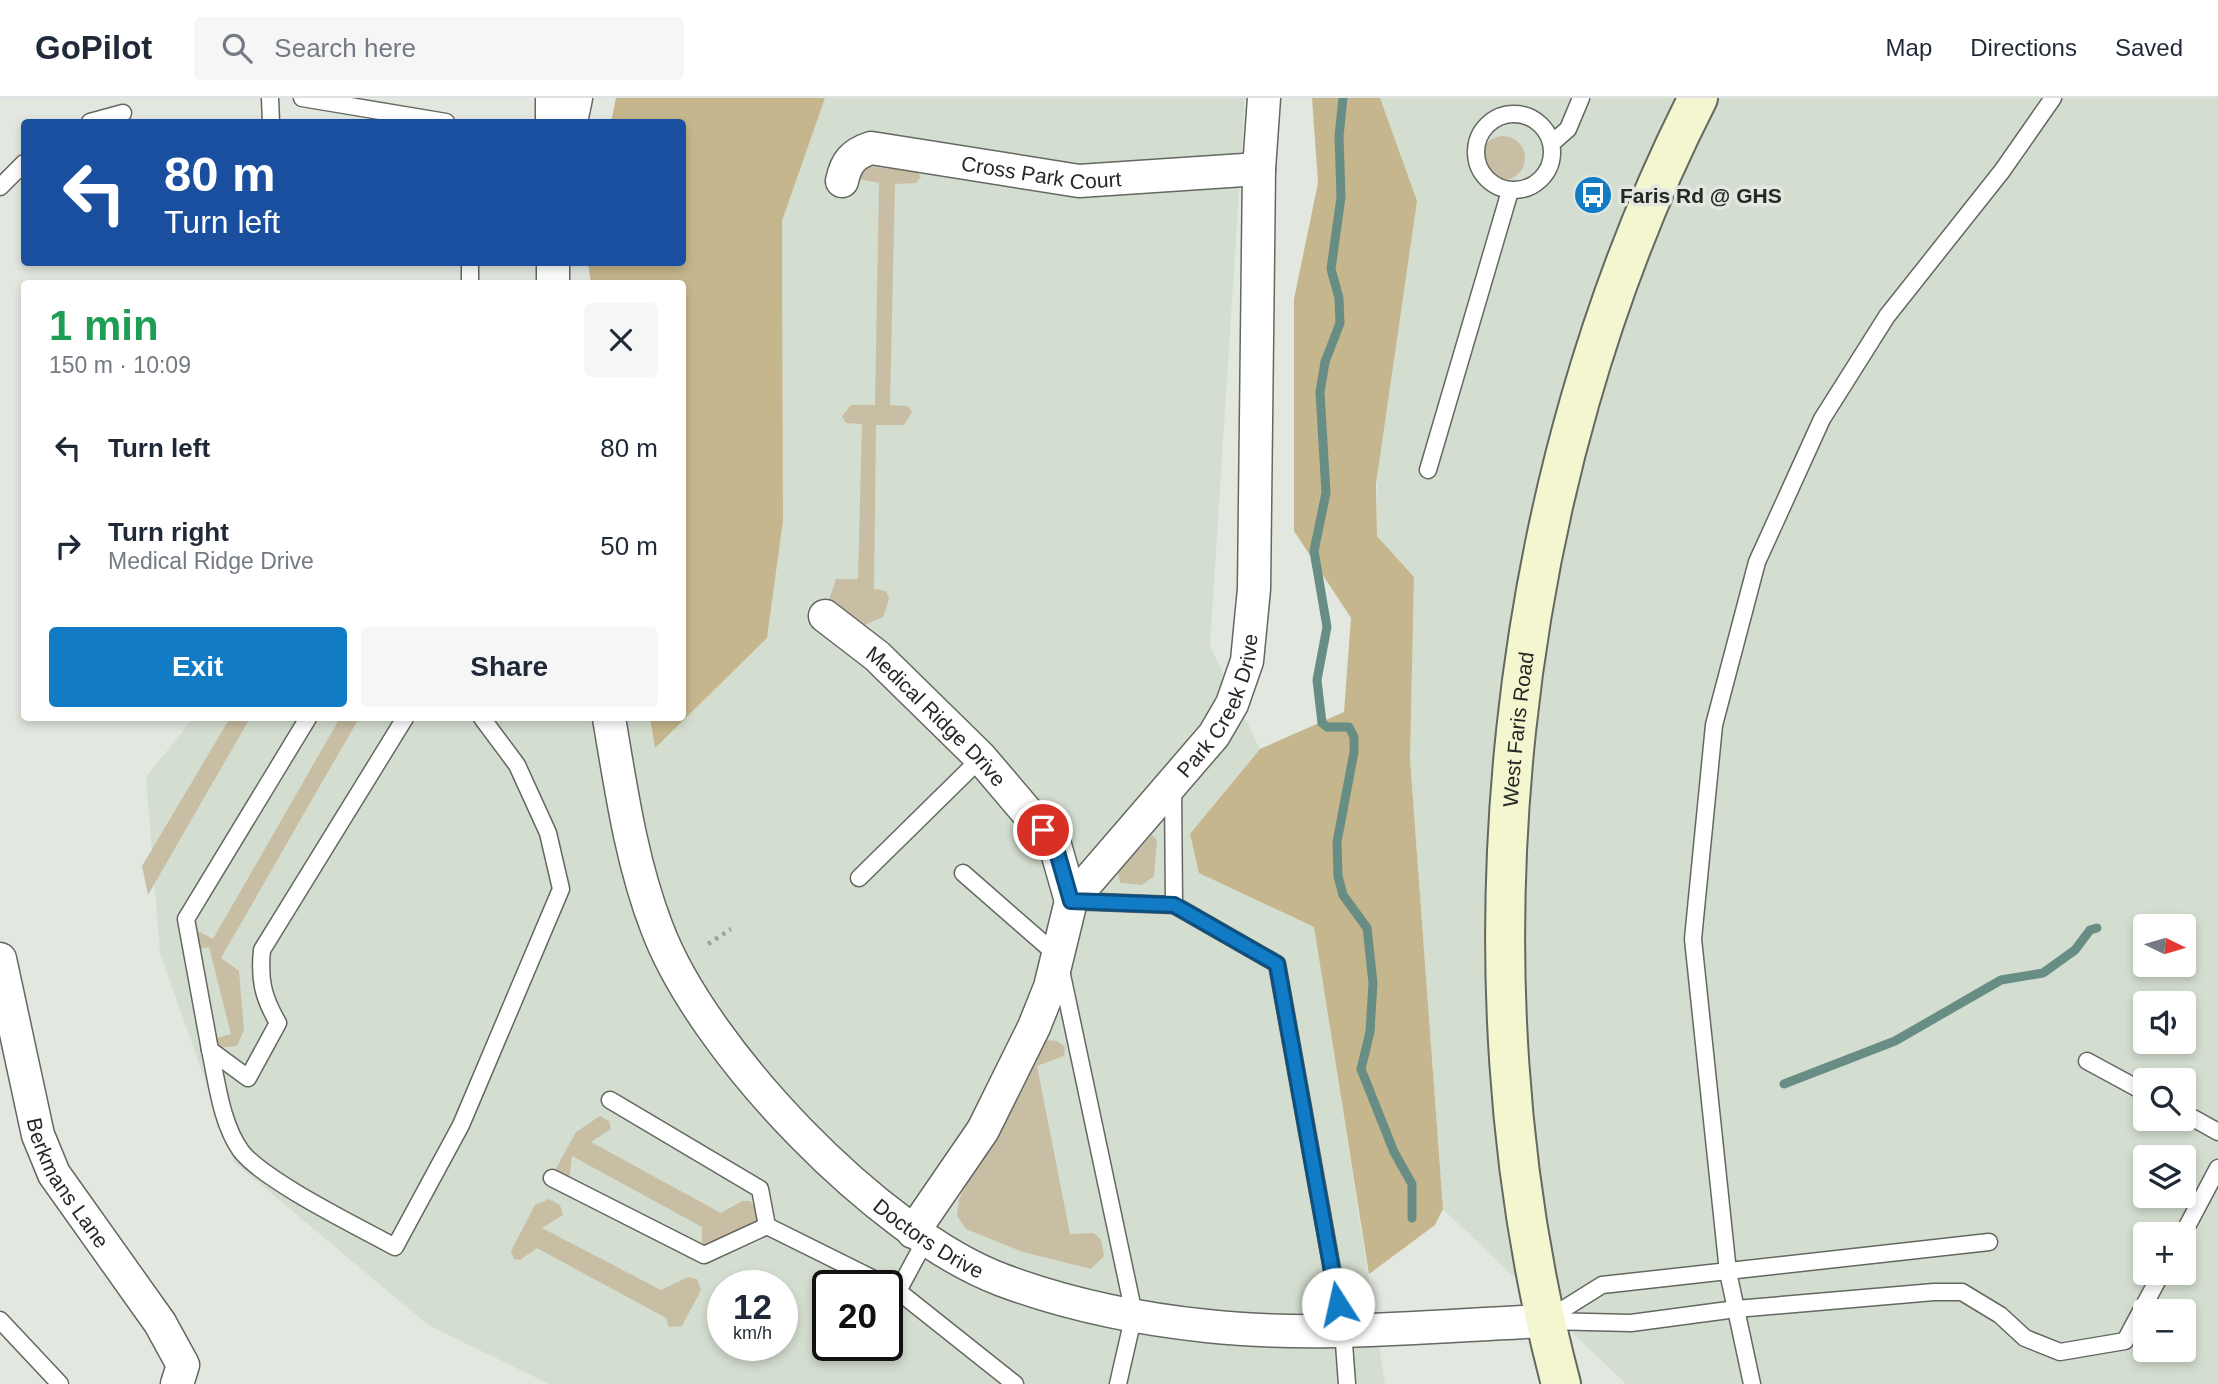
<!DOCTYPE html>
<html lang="en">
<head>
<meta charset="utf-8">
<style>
  :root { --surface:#fff; --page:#f6f6f7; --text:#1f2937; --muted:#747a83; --line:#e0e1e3; --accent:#127bc6 }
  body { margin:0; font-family:Arial,sans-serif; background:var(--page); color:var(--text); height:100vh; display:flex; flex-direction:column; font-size:26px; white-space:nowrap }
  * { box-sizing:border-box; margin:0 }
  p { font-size:23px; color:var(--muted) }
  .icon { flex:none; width:38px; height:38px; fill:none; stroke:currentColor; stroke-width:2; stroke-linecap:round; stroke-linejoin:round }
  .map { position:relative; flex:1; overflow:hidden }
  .sheet { position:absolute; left:21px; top:182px; width:665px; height:441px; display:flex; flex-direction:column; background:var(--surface); border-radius:7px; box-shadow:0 4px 10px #0003 }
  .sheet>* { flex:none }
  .top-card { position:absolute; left:21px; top:21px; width:665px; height:147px; border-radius:7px; box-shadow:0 4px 10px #0003; background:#1a4fa0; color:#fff; overflow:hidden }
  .needle { width:46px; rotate:95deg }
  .tools { position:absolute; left:2133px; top:816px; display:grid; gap:14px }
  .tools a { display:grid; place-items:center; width:63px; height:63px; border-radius:7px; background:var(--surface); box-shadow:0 4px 10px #0003; font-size:35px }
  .speed { position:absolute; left:707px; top:1172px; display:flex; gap:14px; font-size:35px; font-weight:700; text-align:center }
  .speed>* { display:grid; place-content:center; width:91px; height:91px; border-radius:50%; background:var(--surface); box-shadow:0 4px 10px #0003; line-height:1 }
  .speed small { font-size:18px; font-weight:400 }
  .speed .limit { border:4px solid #111; border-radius:10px; background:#fff; color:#111 }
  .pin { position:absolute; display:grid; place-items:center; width:60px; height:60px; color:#fff; margin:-30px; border:4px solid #fff; border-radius:50%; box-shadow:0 2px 7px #0007 }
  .me { position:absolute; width:77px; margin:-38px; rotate:350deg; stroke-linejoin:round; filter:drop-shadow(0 0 5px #0008) }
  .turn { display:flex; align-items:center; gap:24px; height:147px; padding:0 28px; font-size:32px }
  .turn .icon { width:91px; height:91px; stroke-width:2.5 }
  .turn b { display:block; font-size:49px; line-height:60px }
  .round { display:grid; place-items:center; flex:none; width:74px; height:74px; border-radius:7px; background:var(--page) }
  .head { display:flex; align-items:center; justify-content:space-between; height:119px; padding:0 28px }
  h1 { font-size:42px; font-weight:600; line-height:52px; color:#1e9e55 }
  .action { display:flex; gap:14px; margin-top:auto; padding:14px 28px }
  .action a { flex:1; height:80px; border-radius:7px; background:var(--accent); color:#fff; font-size:28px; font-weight:600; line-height:80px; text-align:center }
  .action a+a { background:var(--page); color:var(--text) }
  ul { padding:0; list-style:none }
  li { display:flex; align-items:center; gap:21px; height:98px; padding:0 28px }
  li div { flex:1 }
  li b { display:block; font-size:26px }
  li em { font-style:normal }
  header { display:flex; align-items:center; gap:42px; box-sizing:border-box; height:98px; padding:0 35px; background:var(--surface); border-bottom:2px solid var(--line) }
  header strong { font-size:33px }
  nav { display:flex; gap:38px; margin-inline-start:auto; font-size:24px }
  .search { width:490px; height:63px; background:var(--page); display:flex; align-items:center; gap:18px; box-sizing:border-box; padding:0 24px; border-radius:7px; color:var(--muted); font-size:26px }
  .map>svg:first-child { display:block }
</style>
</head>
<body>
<header>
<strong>GoPilot</strong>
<div class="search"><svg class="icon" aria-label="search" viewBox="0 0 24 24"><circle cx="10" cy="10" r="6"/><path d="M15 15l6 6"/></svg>Search here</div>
<nav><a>Map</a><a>Directions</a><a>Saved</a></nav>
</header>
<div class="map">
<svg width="2218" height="1286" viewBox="0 0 2218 1286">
  <rect width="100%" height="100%" fill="#e2e8e0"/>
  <g fill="#d4ded0" fill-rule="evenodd">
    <path d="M825,0H1245L1210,548L1260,651L1190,736L1200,775L1314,829L1385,1286H549L428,1227L234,1064L160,855L146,679L193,620H650L655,649L767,540L783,423L782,123ZM723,1188H782V1248H723ZM828,1188H887V1248H828Z"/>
    <path d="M1380,0H2218V1286H1626L1443,1111L1410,661L1414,479L1377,438ZM2146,828H2184V866H2146ZM2146,905H2184V943H2146ZM2146,982H2184V1020H2146ZM2146,1059H2184V1097H2146ZM2146,1136H2184V1174H2146ZM2146,1213H2184V1251H2146Z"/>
  </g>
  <g fill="#c8bea4">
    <circle cx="1503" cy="60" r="22"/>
    <path d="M867,68L917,74L921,79L916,85L895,86L890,307L908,308L912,314L904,327H876L874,491L886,493L889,501L883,519L862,528L828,505L836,481H858L862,326L846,325L842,318L851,307H875L879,85L859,81L860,73Z"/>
    <path d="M230,620H250L148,797L142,768Z"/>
    <path d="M340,620H359L221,860L239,873L244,932L237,948L215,950L214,941L231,936L209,849L190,853L194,831L213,841Z"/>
    <path d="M1152,737L1157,742L1154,778L1142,787L1120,785L1118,774Z"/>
    <path d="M1045,942L1057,943L1065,949L1064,958L1037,968L1070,1136L1094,1135L1101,1142L1104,1158L1091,1171L1023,1154L966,1131L957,1118L959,1101L1039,945Z"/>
    <path d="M600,1018L609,1023L611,1031L591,1044L721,1115L742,1103H750L760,1116L756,1134L710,1165L702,1158V1129L572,1058L569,1083L554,1074L576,1034Z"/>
    <path d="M549,1101L560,1107L563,1117L542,1130L661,1192L688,1179L697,1181L701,1192L682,1228L669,1229L666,1220L537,1150L520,1162L514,1161L511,1153L535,1107Z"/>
  </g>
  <g fill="#c6b68d">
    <path d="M616,0H825L782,123L783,423L767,540L655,650L650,620H682V186L591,185L588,165L682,164V24H611Z"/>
    <path d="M1312,0H1380L1417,103L1376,386L1377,438L1414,479L1410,661L1443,1111L1435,1127L1369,1176L1314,829L1199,775L1190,736L1260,651L1344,614L1351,520L1294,433V201L1318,85Z"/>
  </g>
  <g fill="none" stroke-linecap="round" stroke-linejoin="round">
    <g stroke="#678d84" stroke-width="9">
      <path d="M1343,0L1339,38L1341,99L1331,171L1339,200L1340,225L1325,264L1320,294L1326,395L1314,453L1327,529L1317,582L1322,625L1327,629H1349L1354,639V654L1337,744L1338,778L1343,797L1367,830L1373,885L1370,934L1361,971L1394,1054L1412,1086V1120"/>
      <path d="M1784,986L1895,943L2001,882L2043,875L2075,852L2090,832L2097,830"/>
    </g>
    <defs>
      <g id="lane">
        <path d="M270,0L271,24"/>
        <path d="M302,0L446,24"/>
        <circle cx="1514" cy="54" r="38"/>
        <path d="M90,24L123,15"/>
        <path d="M1552,45L1568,31L1581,0"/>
        <path d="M0,89L24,65"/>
        <path d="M470,186V164"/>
        <path d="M1428,372L1510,93"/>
        <path d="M308,620L186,821L210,952L248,980L278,925C263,899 259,882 262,852L405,620"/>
        <path d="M1173,688L1174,807L1277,866L1343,1232L1347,1286"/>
        <path d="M963,775L1058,858L1134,1216L1118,1286"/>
        <path d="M859,780L981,660"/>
        <path d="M1071,803L1174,807"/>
        <path d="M210,952C217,984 221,1025 241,1053C264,1083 359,1129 395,1149L461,1027L561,791L548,735L517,667L482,620"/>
        <path d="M2087,963L2146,995"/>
        <path d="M610,1002L760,1091L767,1128L898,1193"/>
        <path d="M2184,1015L2218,1034"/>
        <path d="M552,1080L704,1157L767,1128"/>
        <path d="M2183,1136L2218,1070"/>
        <path d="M926,1141L898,1193L1015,1286"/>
        <path d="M0,1222L60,1286"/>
        <path d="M1546,1222L1602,1187L1989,1144"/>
        <path d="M1546,1223L1631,1225L1736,1211L1934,1194H1962L2000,1217L2025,1240L2060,1254L2125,1243L2162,1174"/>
        <path d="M1752,1286L1728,1174L1693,841L1714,627L1757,464L1822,321L1887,218L2002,73L2053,0"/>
      </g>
      <g id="street">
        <path d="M552,0V24"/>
        <path d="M571,24L576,0"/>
        <path id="s1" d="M842,83C846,64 853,56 871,50L1079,83L1259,71"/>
        <path d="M553,164V186"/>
        <path id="s2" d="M825,518L877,558L981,660L1055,747L1071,803"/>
        <path id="s3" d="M609,620C621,690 631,763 657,830C703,953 879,1136 1002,1182C1066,1206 1139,1221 1207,1228C1318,1240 1432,1228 1544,1223"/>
        <path id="s4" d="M0,861L38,1037L54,1076L160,1225L183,1267L177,1286"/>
        <path id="s5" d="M913,1134L983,1032L1034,929L1050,889L1071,803L1214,637L1232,606L1247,563L1254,491L1259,71L1264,0"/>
      </g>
      <g id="secondary">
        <path id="s6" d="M1561,1286C1452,875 1505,379 1698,0"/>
      </g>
    </defs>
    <use href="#lane" stroke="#636861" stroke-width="19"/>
    <use href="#street" stroke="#636861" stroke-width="35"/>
    <use href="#secondary" stroke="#636861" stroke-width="42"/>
    <path stroke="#9ea39c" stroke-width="4.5" stroke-dasharray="3.5 5" stroke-linecap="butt" d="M708,846L731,831"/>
    <use href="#lane" stroke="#fff" stroke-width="16"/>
    <use href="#street" stroke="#fff" stroke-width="32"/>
    <use href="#secondary" stroke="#f4f6d0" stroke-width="38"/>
  </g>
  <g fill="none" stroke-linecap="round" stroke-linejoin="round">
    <defs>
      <path id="route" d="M1043,732L1055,747L1071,803L1174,807L1277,866L1338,1206"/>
    </defs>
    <use href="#route" stroke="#0c5081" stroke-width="18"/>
    <use href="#route" stroke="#127bc6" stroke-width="12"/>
  </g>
  <defs>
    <symbol id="bus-disc" viewBox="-11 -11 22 22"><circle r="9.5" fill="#127bc6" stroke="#e2e8e0"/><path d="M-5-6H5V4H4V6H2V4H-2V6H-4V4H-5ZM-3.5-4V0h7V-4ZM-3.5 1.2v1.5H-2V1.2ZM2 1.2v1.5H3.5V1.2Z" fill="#fff"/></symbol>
  </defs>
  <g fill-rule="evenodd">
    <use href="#bus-disc" x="1571" y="75" width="44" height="44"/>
  </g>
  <g text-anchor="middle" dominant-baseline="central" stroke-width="7" stroke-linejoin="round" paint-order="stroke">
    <g font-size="21" fill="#262825" stroke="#e2e8e0">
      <text stroke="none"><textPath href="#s1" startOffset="219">Cross Park Court</textPath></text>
      <text stroke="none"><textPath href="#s5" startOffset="618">Park Creek Drive</textPath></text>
      <text stroke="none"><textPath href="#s2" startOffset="150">Medical Ridge Drive</textPath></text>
      <text stroke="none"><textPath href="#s6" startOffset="660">West Faris Road</textPath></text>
      <text stroke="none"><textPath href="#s4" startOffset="236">Berkmans Lane</textPath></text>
      <text stroke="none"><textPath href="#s3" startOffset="634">Doctors Drive</textPath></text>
    </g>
    <g font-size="21" font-weight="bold" fill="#262825" stroke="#e2e8e0" text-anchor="start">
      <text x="1620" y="97">Faris Rd @ GHS</text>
    </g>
  </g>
</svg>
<div class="tools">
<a><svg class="needle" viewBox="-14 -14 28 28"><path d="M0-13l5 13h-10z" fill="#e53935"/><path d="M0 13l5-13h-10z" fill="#747a83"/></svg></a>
<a><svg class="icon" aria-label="sound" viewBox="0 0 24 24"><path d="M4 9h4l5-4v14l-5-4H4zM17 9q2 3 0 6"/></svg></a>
<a><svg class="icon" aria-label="search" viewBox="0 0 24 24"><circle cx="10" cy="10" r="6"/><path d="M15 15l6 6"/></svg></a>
<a><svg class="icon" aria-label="layers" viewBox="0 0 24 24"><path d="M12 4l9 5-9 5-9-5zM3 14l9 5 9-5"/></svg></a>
<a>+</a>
<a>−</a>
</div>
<div class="speed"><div>12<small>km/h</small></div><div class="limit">20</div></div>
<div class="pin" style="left:1043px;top:732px;background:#d93025"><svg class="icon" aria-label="arrive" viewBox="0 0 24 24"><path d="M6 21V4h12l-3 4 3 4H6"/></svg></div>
<svg class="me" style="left:1338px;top:1206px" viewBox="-20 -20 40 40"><circle r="19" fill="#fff"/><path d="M0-13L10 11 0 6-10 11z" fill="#127bc6"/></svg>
<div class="top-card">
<div class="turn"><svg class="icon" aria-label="left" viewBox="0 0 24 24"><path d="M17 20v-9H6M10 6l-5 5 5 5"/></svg><div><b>80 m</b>Turn left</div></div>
</div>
<section class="sheet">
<div class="head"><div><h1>1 min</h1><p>150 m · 10:09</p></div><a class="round"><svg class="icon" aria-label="close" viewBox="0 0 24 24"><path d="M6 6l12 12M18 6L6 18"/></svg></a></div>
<ul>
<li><svg class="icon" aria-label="left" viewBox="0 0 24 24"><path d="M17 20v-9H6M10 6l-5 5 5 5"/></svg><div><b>Turn left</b></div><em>80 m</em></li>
<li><svg class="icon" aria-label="right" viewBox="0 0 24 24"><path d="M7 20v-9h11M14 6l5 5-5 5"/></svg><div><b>Turn right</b><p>Medical Ridge Drive</p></div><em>50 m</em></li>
</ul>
<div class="action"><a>Exit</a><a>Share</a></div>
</section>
</div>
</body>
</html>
